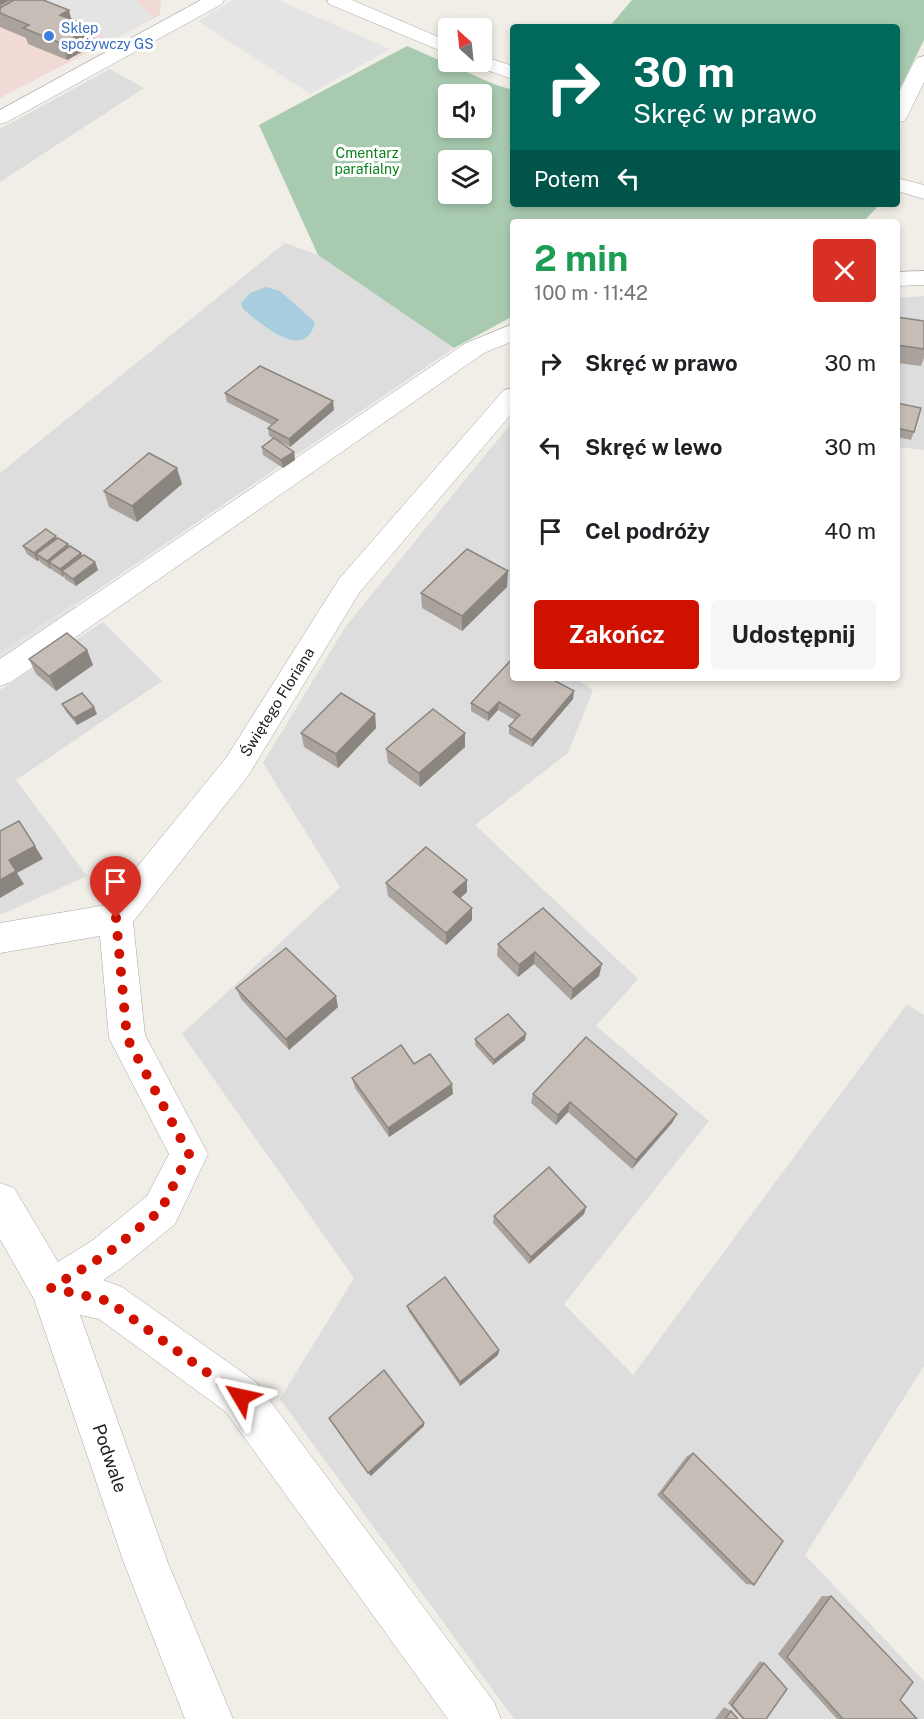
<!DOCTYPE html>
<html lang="pl">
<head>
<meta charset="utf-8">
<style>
  :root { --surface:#fff; --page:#f6f6f6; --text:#202124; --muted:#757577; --accent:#d11100 }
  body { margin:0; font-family:"Public Sans",sans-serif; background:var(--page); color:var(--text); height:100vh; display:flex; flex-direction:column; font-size:22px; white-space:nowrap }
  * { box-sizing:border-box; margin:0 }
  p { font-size:20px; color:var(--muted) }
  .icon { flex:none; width:33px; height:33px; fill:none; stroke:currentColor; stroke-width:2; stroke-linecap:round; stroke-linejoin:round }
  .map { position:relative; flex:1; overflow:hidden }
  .panel { position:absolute; left:510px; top:219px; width:390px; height:462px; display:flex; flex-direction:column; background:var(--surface); border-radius:6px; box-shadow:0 3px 9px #0003 }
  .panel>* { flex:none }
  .guide { position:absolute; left:510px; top:24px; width:390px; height:183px; border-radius:6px; box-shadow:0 3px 9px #0003; background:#00695c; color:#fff; overflow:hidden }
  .needle { width:39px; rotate:333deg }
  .buttons { position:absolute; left:438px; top:18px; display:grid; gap:12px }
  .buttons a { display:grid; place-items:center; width:54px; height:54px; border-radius:6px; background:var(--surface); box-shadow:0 3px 9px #0003; font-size:30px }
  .pin { position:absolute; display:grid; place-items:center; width:51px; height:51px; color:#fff; margin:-62px -26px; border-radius:50% 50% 50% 0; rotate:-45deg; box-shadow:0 0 6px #0007 }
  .pin .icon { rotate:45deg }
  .me { position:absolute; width:66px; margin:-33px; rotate:306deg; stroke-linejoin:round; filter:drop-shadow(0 0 4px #0008) }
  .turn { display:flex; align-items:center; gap:21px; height:126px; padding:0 24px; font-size:27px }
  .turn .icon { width:78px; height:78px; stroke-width:2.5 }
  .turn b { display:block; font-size:42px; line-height:51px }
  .then { display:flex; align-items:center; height:57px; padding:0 24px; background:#0003; gap:12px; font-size:22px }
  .round { display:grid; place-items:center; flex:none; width:63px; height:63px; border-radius:6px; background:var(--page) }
  .head { display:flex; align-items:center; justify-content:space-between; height:102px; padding:0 24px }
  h1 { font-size:36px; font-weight:700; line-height:45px; color:#1e9e55 }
  .primary-button { display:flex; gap:12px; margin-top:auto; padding:12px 24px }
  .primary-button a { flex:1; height:69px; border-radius:6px; background:var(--accent); color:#fff; font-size:24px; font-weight:700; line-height:69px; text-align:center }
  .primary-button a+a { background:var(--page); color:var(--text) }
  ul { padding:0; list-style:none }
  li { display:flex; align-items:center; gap:18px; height:84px; padding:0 24px }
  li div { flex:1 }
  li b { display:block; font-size:22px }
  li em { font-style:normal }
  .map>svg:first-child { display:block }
</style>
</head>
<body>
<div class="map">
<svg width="924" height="1719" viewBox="0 0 924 1719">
  <rect width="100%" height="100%" fill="#f1eee7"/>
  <g fill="#dedddd">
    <path d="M110,69L144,88L0,182V129Z"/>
    <path d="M285,243L318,255L454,348L0,656V473Z"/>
    <path d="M924,296V450L897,447V298Z"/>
    <path d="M513,421V678H575L593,690L568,753L475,825L638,979L596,1026L709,1121L564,1304L633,1375L907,1004L924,1015V1366L805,1555L924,1681V1719H514L280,1399L354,1278L182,1034L340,887L263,763L346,626Z"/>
    <path d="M103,622L162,681L16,780L87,876L0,915V690Z"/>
  </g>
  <path fill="#f1dad6" d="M0,0H161L160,15L0,98Z"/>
  <g fill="#a8cab0" fill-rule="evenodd">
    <path d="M632,0H924V40L897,94V27H609Z"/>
    <path d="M407,46L496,85L513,90V204H880L863,222H513V316L454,348L318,255L259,125ZM448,94H482V128H448ZM448,160H482V194H448Z"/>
  </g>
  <g fill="#e4e4e4">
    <path d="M41,0H136L153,18L111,41Z"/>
    <path d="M233,0H278L390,49L310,94L198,21Z"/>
    <path d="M73,604L80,610L0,664V653Z"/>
  </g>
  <path fill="#a7cdde" d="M266,287L280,291L315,322C305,364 260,323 243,309L241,303L250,293Z"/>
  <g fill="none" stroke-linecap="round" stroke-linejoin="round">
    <defs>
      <g id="minor">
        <path d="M201,0H224L222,4L7,122L0,124V110Z"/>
        <path d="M327,0H352L448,41V54L329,4Z"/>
        <path d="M482,56L513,66V79L474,66L472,62H482Z"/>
        <path d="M924,56V82L907,117L904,121L897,123V96L914,62L917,58Z"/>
        <path d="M897,178L924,185V199L897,191Z"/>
        <path d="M924,271V285L897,286V272Z"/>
        <path d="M513,324V341L484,353L11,682L0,686V659L466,343Z"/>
        <path d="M513,388V412L359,593L248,776L133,922L145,1035L208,1154L175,1224L121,1268L103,1280L122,1287L256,1382L494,1702L501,1719H448L226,1412L99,1319L80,1315L168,1563L233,1719H185L124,1563L34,1299L0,1239V1183L14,1188L58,1262L93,1240L147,1196L169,1154L109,1038L100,936L0,953V923L106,905L226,758L339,579L504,390Z"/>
      </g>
    </defs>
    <use href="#minor" stroke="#a7a7a7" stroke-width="1"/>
    <use href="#minor" fill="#fff" fill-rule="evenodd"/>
  </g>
  <g fill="#aaa39d">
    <path d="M0,0L71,19L96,44L67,60L28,44L26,38L0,27Z"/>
    <path d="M897,317L924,321V358L921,366L897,363Z"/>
    <path d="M225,393L334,410L290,447L279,441L294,452L295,460L283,468L263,455L262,447L274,439L269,436L268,428L272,425L227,402Z"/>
    <path d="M897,403L914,432L911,440L897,437Z"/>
    <path d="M182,484L137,522L109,507L104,491Z"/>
    <path d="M57,538L69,547L81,553L82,556L95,562L98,570L76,586L65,579L64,576L63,577L52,570L51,568L50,569L40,562L39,560L37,561L27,554L23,546Z"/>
    <path d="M507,587L462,631L422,608L421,593Z"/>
    <path d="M87,650L93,665L56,691L36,674L29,659Z"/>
    <path d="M574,691L573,699L532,747L509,734V726L515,720L498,710L488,721L471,711V703Z"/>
    <path d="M62,704L97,714L77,725L66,712Z"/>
    <path d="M375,714L376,728L338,768L304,747L301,733Z"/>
    <path d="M465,747L420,787L388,763L386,749Z"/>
    <path d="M467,880V892L460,898L472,908V920L446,945L388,896L386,883Z"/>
    <path d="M543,908L599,976L571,1000L534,964L518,977L497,956L498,944Z"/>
    <path d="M236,988L338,1007L289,1050L241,999Z"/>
    <path d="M475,1039L525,1040L493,1065L475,1045Z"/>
    <path d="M414,1064L453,1094L389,1137L355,1088L352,1078Z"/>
    <path d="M533,1094L677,1114L672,1123L632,1169L568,1112L556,1125L531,1103Z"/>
    <path d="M586,1207L584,1214L529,1264L493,1223L494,1216Z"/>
    <path d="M407,1306L499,1350L498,1355L460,1386L409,1312Z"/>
    <path d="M693,1453L754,1585L746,1584L657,1495L687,1456Z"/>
    <path d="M822,1596H831L900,1700L917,1719H837L778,1654Z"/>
    <path d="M760,1661L764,1663L766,1719H742L728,1703Z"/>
    <path d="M724,1707L731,1711L738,1719H715Z"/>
  </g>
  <g fill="#8b857f">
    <path d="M0,0H24L0,11Z"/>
    <path d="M69,10L73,26L60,15Z"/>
    <path d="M92,27L96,44L67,60L63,44Z"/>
    <path d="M333,401L334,410L290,447L289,439Z"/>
    <path d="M294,452L295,460L283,468L281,460Z"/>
    <path d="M177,468L182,484L137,522L132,506Z"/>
    <path d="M56,536L59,544L36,554L39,560L37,561L34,553Z"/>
    <path d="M68,544L71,552L49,562L51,568L50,569L47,561Z"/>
    <path d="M81,553L84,561L62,571L64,576L63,577L60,569Z"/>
    <path d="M95,562L98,570L76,586L73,579Z"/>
    <path d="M508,571L507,587L462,631V616Z"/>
    <path d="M87,650L93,665L56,691L49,676Z"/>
    <path d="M574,691L573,699L532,747V740Z"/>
    <path d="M499,702L498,710L488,721V713Z"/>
    <path d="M94,707L97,714L77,725L74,718Z"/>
    <path d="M375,714L376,728L338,768L336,754Z"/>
    <path d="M465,733V747L420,787L419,773Z"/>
    <path d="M35,846L43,859L17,873L24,884L0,898V880L9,860Z"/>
    <path d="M467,880V892L453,905V892Z"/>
    <path d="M472,908V920L446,945V933Z"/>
    <path d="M535,952L534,964L518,977L519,965Z"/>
    <path d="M602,964L599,976L571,1000L573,989Z"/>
    <path d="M336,996L338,1007L289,1050L286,1039Z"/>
    <path d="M526,1034L525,1040L493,1065L494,1060Z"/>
    <path d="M452,1084L453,1094L389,1137L388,1128Z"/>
    <path d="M570,1102L568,1112L556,1125L558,1115Z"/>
    <path d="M677,1114L672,1123L632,1169L636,1160Z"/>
    <path d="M586,1207L584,1214L529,1264L531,1257Z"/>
    <path d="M499,1350L498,1355L460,1386V1382Z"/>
    <path d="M424,1423V1426L371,1476L368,1473Z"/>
  </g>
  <g fill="#c6beb6" stroke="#8b857f" stroke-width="1.5">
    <path d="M9,0H14L0,8V5Z"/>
    <path d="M14,0H43L69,10L60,15L92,27L63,44L23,28L29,25L0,13V8Z"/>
    <path d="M897,317L924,321V349L897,345Z"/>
    <path d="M260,366L333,401L289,439L268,428L278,420L225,393Z"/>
    <path d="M897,403L921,408L914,432L897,428Z"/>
    <path d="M274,438L294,452L281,460L262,447Z"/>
    <path d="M149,453L177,468L132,506L104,491Z"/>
    <path d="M46,529L56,536L34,553L23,546Z"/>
    <path d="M58,538L68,544L47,561L36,554Z"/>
    <path d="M70,546L81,553L60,569L49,562Z"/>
    <path d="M467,549L508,571L462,616L421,593Z"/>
    <path d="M84,555L95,562L73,579L62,571Z"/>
    <path d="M67,633L87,650L49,676L29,659Z"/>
    <path d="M513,658V678H550L574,691L532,740L509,726L520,715L499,702L488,713L471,703Z"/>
    <path d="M82,693L94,707L74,718L62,704Z"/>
    <path d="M341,693L375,714L336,754L301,733Z"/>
    <path d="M433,709L465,733L419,773L386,749Z"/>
    <path d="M19,821L35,846L9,860L16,871L0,880V831Z"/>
    <path d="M426,847L467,880L453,892L472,908L446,933L386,883Z"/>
    <path d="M543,908L602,964L573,989L535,952L519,965L498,944Z"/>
    <path d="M286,948L336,996L286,1039L236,988Z"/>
    <path d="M508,1014L526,1034L494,1060L475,1039Z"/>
    <path d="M586,1037L677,1114L636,1160L570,1102L558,1115L533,1094Z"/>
    <path d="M401,1045L414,1064L430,1054L452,1084L388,1128L352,1078Z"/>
    <path d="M549,1167L586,1207L531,1257L494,1216Z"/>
    <path d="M445,1277L499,1350L460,1382L407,1306Z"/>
    <path d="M384,1370L424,1423L368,1473L329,1418Z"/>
    <path d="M693,1453L783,1541L754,1585L662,1493Z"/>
    <path d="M831,1596L913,1682L900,1700L917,1719H843L787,1657Z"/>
    <path d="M764,1663L787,1689L766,1719H744L732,1705Z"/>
    <path d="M731,1711L738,1719H725Z"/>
  </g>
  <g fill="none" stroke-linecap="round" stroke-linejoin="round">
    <path stroke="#d11100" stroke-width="10" stroke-dasharray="0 18" d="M116,918L127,1038L189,1154L161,1210L107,1254L51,1288L108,1301L241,1397"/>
  </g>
  <circle fill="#3f7fe0" stroke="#fff" stroke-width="2" cx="49" cy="36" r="6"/>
  <g text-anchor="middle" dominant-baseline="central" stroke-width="6" stroke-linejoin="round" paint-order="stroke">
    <g font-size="14" fill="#366cbe" stroke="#fff" text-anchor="start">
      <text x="61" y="28">Sklep<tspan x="61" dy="16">spożywczy GS</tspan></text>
    </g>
    <g font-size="14" fill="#0b821e" stroke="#fff">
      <text x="367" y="153">Cmentarz<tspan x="367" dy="16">parafialny</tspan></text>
    </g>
    <g font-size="15" fill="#202020" stroke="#fff">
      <text transform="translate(277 702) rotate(-58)">Świętego Floriana</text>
    </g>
    <g font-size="18" fill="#202020" stroke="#fff">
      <text transform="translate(110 1458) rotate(71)">Podwale</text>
    </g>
  </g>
</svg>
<div class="buttons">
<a><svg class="needle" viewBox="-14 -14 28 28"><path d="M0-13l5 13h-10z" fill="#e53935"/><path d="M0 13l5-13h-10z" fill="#757577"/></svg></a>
<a><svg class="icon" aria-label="sound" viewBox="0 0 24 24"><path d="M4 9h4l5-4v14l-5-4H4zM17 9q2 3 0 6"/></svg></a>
<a><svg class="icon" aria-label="layers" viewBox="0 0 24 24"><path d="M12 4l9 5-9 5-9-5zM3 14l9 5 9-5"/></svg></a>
</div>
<div class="pin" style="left:116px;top:918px;background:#d93025"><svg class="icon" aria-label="arrive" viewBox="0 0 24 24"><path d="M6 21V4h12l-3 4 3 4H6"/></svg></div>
<svg class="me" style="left:241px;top:1397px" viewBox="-20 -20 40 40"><path d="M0-17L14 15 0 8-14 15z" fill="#d11100" stroke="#fff" stroke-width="4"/></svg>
<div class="guide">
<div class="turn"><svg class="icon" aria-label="right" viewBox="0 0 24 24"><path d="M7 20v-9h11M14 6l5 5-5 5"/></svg><div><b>30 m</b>Skręć w prawo</div></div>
<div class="then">Potem<svg class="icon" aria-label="left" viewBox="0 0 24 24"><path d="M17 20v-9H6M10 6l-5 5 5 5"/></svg></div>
</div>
<section class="panel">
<div class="head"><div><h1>2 min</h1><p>100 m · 11:42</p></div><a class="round" style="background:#d93025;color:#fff"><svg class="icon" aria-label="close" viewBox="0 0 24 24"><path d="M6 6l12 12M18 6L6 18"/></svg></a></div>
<ul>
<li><svg class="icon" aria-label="right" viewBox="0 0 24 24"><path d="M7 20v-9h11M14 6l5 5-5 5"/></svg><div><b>Skręć w prawo</b></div><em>30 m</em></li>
<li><svg class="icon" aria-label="left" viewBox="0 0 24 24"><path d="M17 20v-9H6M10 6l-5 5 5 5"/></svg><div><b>Skręć w lewo</b></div><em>30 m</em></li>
<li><svg class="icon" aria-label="arrive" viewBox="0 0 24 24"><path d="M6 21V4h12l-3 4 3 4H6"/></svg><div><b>Cel podróży</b></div><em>40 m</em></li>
</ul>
<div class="primary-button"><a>Zakończ</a><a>Udostępnij</a></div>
</section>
</div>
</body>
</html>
